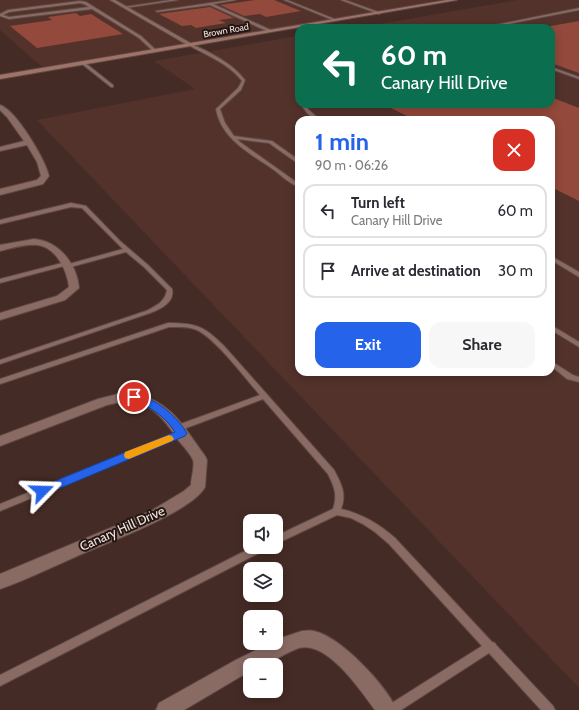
<!DOCTYPE html>
<html lang="en">
<head>
<meta charset="utf-8">
<style>
  :root { --surface:#fff; --page:#f7f7f7; --text:#2b2b33; --muted:#7c7c81; --line:#e1e1e2; --accent:#2563eb }
  body { margin:0; font-family:Cabin,sans-serif; background:var(--page); color:var(--text); height:100vh; display:flex; flex-direction:column; font-size:15px; white-space:nowrap }
  * { box-sizing:border-box; margin:0 }
  p { font-size:13px; color:var(--muted) }
  .icon { flex:none; width:22px; height:22px; fill:none; stroke:currentColor; stroke-width:2; stroke-linecap:round; stroke-linejoin:round }
  .map { position:relative; flex:1; overflow:hidden }
  .details { position:absolute; left:295px; top:116px; width:260px; height:260px; display:flex; flex-direction:column; background:var(--surface); border-radius:12px; box-shadow:0 2px 10px #0003 }
  .details>* { flex:none }
  .hud { position:absolute; left:295px; top:24px; width:260px; height:84px; border-radius:12px; box-shadow:0 2px 10px #0003; background:#0b6e4f; color:#fff; overflow:hidden }
  .controls { position:absolute; left:243px; top:514px; display:grid; gap:8px }
  .controls a { display:grid; place-items:center; width:40px; height:40px; border-radius:8px; background:var(--surface); box-shadow:0 2px 10px #0003; font-size:20px }
  .pin { position:absolute; display:grid; place-items:center; width:34px; height:34px; color:#fff; margin:-17px; border:2px solid #fff; border-radius:50%; box-shadow:0 1px 4px #0007 }
  .me { position:absolute; width:44px; margin:-22px; rotate:68deg; stroke-linejoin:round; filter:drop-shadow(0 0 3px #0008) }
  .turn { display:flex; align-items:center; gap:14px; height:84px; padding:0 20px; font-size:18px }
  .turn .icon { width:52px; height:52px; stroke-width:2.5 }
  .turn b { display:block; font-size:28px; line-height:34px }
  .round { display:grid; place-items:center; flex:none; width:42px; height:42px; border-radius:12px; background:var(--page) }
  .head { display:flex; align-items:center; justify-content:space-between; height:68px; padding:0 20px }
  h1 { font-size:24px; font-weight:700; line-height:30px; color:var(--accent) }
  .action { display:flex; gap:8px; margin-top:auto; padding:8px 20px }
  .action a { flex:1; height:46px; border-radius:12px; background:var(--accent); color:#fff; font-size:16px; font-weight:700; line-height:46px; text-align:center }
  .action a+a { background:var(--page); color:var(--text) }
  ul { padding:0; list-style:none }
  li { display:flex; align-items:center; gap:12px; height:54px; margin:0 8px 6px; padding:0 12px; border:2px solid var(--line); border-radius:12px }
  li div { flex:1 }
  li b { display:block; font-size:15px }
  li em { font-style:normal }
  .map>svg:first-child { display:block }
</style>
</head>
<body>
<div class="map">
<svg width="579" height="710" viewBox="0 0 579 710">
  <rect width="100%" height="100%" fill="#452b25"/>
  <g fill="#53322b" fill-rule="evenodd">
    <path d="M0,0H442L42,67L0,30Z"/>
    <path d="M517,0H579V688L37,120L195,89L154,61L297,36L299,37V104H551V28H357ZM299,120H551V372H299Z"/>
  </g>
  <g fill="#93493b">
    <path d="M255,0H274L301,11L266,17L260,14L244,16L220,5Z"/>
    <path d="M210,7L234,18L219,20L226,23L196,28L191,25L182,26L159,14Z"/>
    <path d="M76,13L80,16L91,14L123,34L37,48L10,26L52,20L48,17Z"/>
    <path d="M579,21V73L551,63V26Z"/>
    <path d="M551,97L579,108V201L551,187V120H415L383,104H551Z"/>
  </g>
  <g fill="none" stroke-linecap="round" stroke-linejoin="round">
    <defs>
      <g id="service">
        <path d="M171,0H178L125,8L124,7Z"/>
        <path d="M230,0H236L213,4L271,30V32H269L210,5L157,12L156,11Z"/>
        <path d="M284,0H287L337,20L335,21Z"/>
        <path d="M341,0H345L381,13L379,14Z"/>
        <path d="M80,1L86,2L141,36L157,51L154,52L139,38L92,9L9,19L0,16V14L8,10ZM80,3L84,4L89,7L9,17L3,15L9,12Z"/>
        <path d="M579,8V10L488,28H481Z"/>
        <path d="M191,44C210,52 232,63 245,80L241,90L220,109L225,123L234,136L272,141L299,160V163H297L269,143L237,139L240,142L299,184V187C290,184 282,176 274,170C251,154 221,139 216,109L238,88L242,81C229,64 208,56 190,46Z"/>
        <path d="M82,62H84L113,85V87H111L82,64Z"/>
        <path d="M551,67L579,77V79L551,69Z"/>
        <path d="M301,104H305L308,109L320,120C311,120 305,111 301,104Z"/>
        <path d="M71,203L86,206L120,241L148,265L172,289C175,302 161,309 150,313L0,364V360L146,311C156,306 165,302 167,290L144,267L126,252L67,268L64,266L0,283V279L66,262L69,264L123,249L82,208L71,207L0,224V220Z"/>
        <path d="M551,256L579,272V277L551,260Z"/>
        <path d="M168,323C196,323 204,326 224,346L334,470C341,483 347,494 341,509C363,514 379,524 395,538L492,642L495,643L496,645L553,706L555,710H541L489,653L401,710H385L387,706L482,646L389,544L375,532L363,524L351,518L337,515L276,544V536L333,509C338,495 334,486 328,474L263,399L181,430H175L174,428L175,426L260,395C245,378 216,339 197,330C188,326 178,327 169,327L0,384V379Z"/>
        <path d="M551,325L579,342V347L551,330Z"/>
        <path d="M551,361L573,375L579,377V382L567,379L551,366Z"/>
        <path d="M182,430L185,431L186,433L185,435L0,511V504Z"/>
        <path d="M253,547H267L265,550L0,686V675Z"/>
      </g>
      <g id="minor">
        <path d="M110,0H115L194,45L189,46Z"/>
        <path d="M0,105C16,110 45,159 49,176L43,184L0,195V189L37,180L41,176L37,162L27,145L0,151V147L24,141L7,117L0,110Z"/>
        <path d="M34,239C59,241 77,264 79,288L65,300L0,320V313L57,296L69,287C67,270 56,247 37,245C25,244 12,248 0,251V245Z"/>
        <path d="M134,393C173,403 183,426 205,456L207,460L205,487C192,512 104,544 75,557C50,568 26,580 0,589V574L151,511L184,491L191,485C191,478 195,466 193,460C190,453 183,446 178,440C159,411 144,395 107,405L0,446V436L98,399L118,394Z"/>
        <path d="M302,631C305,631 310,630 314,631C341,637 386,685 397,710H375C361,691 327,640 299,648C287,652 275,661 262,665C259,666 254,665 250,665V671L184,710H156L159,703L234,661L270,643H276V640L278,639Z"/>
      </g>
      <path id="secondary" d="M447,0H457L0,79V75Z"/>
    </defs>
    <use href="#service" stroke="#5f4945" stroke-width="2"/>
    <use href="#minor" stroke="#5f4945" stroke-width="2"/>
    <use href="#secondary" stroke="#5f4945" stroke-width="2"/>
    <use href="#service" fill="#8a6b64" fill-rule="evenodd"/>
    <use href="#minor" fill="#8a6b64" fill-rule="evenodd"/>
    <use href="#secondary" fill="#a07369" fill-rule="evenodd"/>
  </g>
  <path fill="#2563eb" stroke="#184099" d="M134,393C157,400 174,413 187,433L185,436L46,494L42,495L38,494L36,491L38,488L175,432C164,415 149,406 130,399L129,397L130,394Z"/>
  <path fill="#f59e0b" d="M169,435L172,436L174,439L172,441L129,459L125,458L124,455L125,452Z"/>
  <g text-anchor="middle" dominant-baseline="central" stroke-width="4" stroke-linejoin="round" paint-order="stroke">
    <g font-size="9" fill="#f6e4e0" stroke="#231714">
      <text transform="translate(226 30) rotate(-10)">Brown Road</text>
    </g>
    <g font-size="13" fill="#f6e4e0" stroke="#231714">
      <text transform="translate(122 528) rotate(-24)">Canary Hill Drive</text>
    </g>
  </g>
</svg>
<div class="controls">
<a><svg class="icon" aria-label="sound" viewBox="0 0 24 24"><path d="M4 9h4l5-4v14l-5-4H4zM17 9q2 3 0 6"/></svg></a>
<a><svg class="icon" aria-label="layers" viewBox="0 0 24 24"><path d="M12 4l9 5-9 5-9-5zM3 14l9 5 9-5"/></svg></a>
<a>+</a>
<a>−</a>
</div>
<div class="pin" style="left:134px;top:397px;background:#d93025"><svg class="icon" aria-label="arrive" viewBox="0 0 24 24"><path d="M6 21V4h12l-3 4 3 4H6"/></svg></div>
<svg class="me" style="left:42px;top:491px" viewBox="-20 -20 40 40"><path d="M0-17L14 15 0 8-14 15z" fill="#2563eb" stroke="#fff" stroke-width="4"/></svg>
<div class="hud">
<div class="turn"><svg class="icon" aria-label="left" viewBox="0 0 24 24"><path d="M17 20v-9H6M10 6l-5 5 5 5"/></svg><div><b>60 m</b>Canary Hill Drive</div></div>
</div>
<section class="details">
<div class="head"><div><h1>1 min</h1><p>90 m · 06:26</p></div><a class="round" style="background:#d93025;color:#fff"><svg class="icon" aria-label="close" viewBox="0 0 24 24"><path d="M6 6l12 12M18 6L6 18"/></svg></a></div>
<ul>
<li><svg class="icon" aria-label="left" viewBox="0 0 24 24"><path d="M17 20v-9H6M10 6l-5 5 5 5"/></svg><div><b>Turn left</b><p>Canary Hill Drive</p></div><em>60 m</em></li>
<li><svg class="icon" aria-label="arrive" viewBox="0 0 24 24"><path d="M6 21V4h12l-3 4 3 4H6"/></svg><div><b>Arrive at destination</b></div><em>30 m</em></li>
</ul>
<div class="action"><a>Exit</a><a>Share</a></div>
</section>
</div>
</body>
</html>
